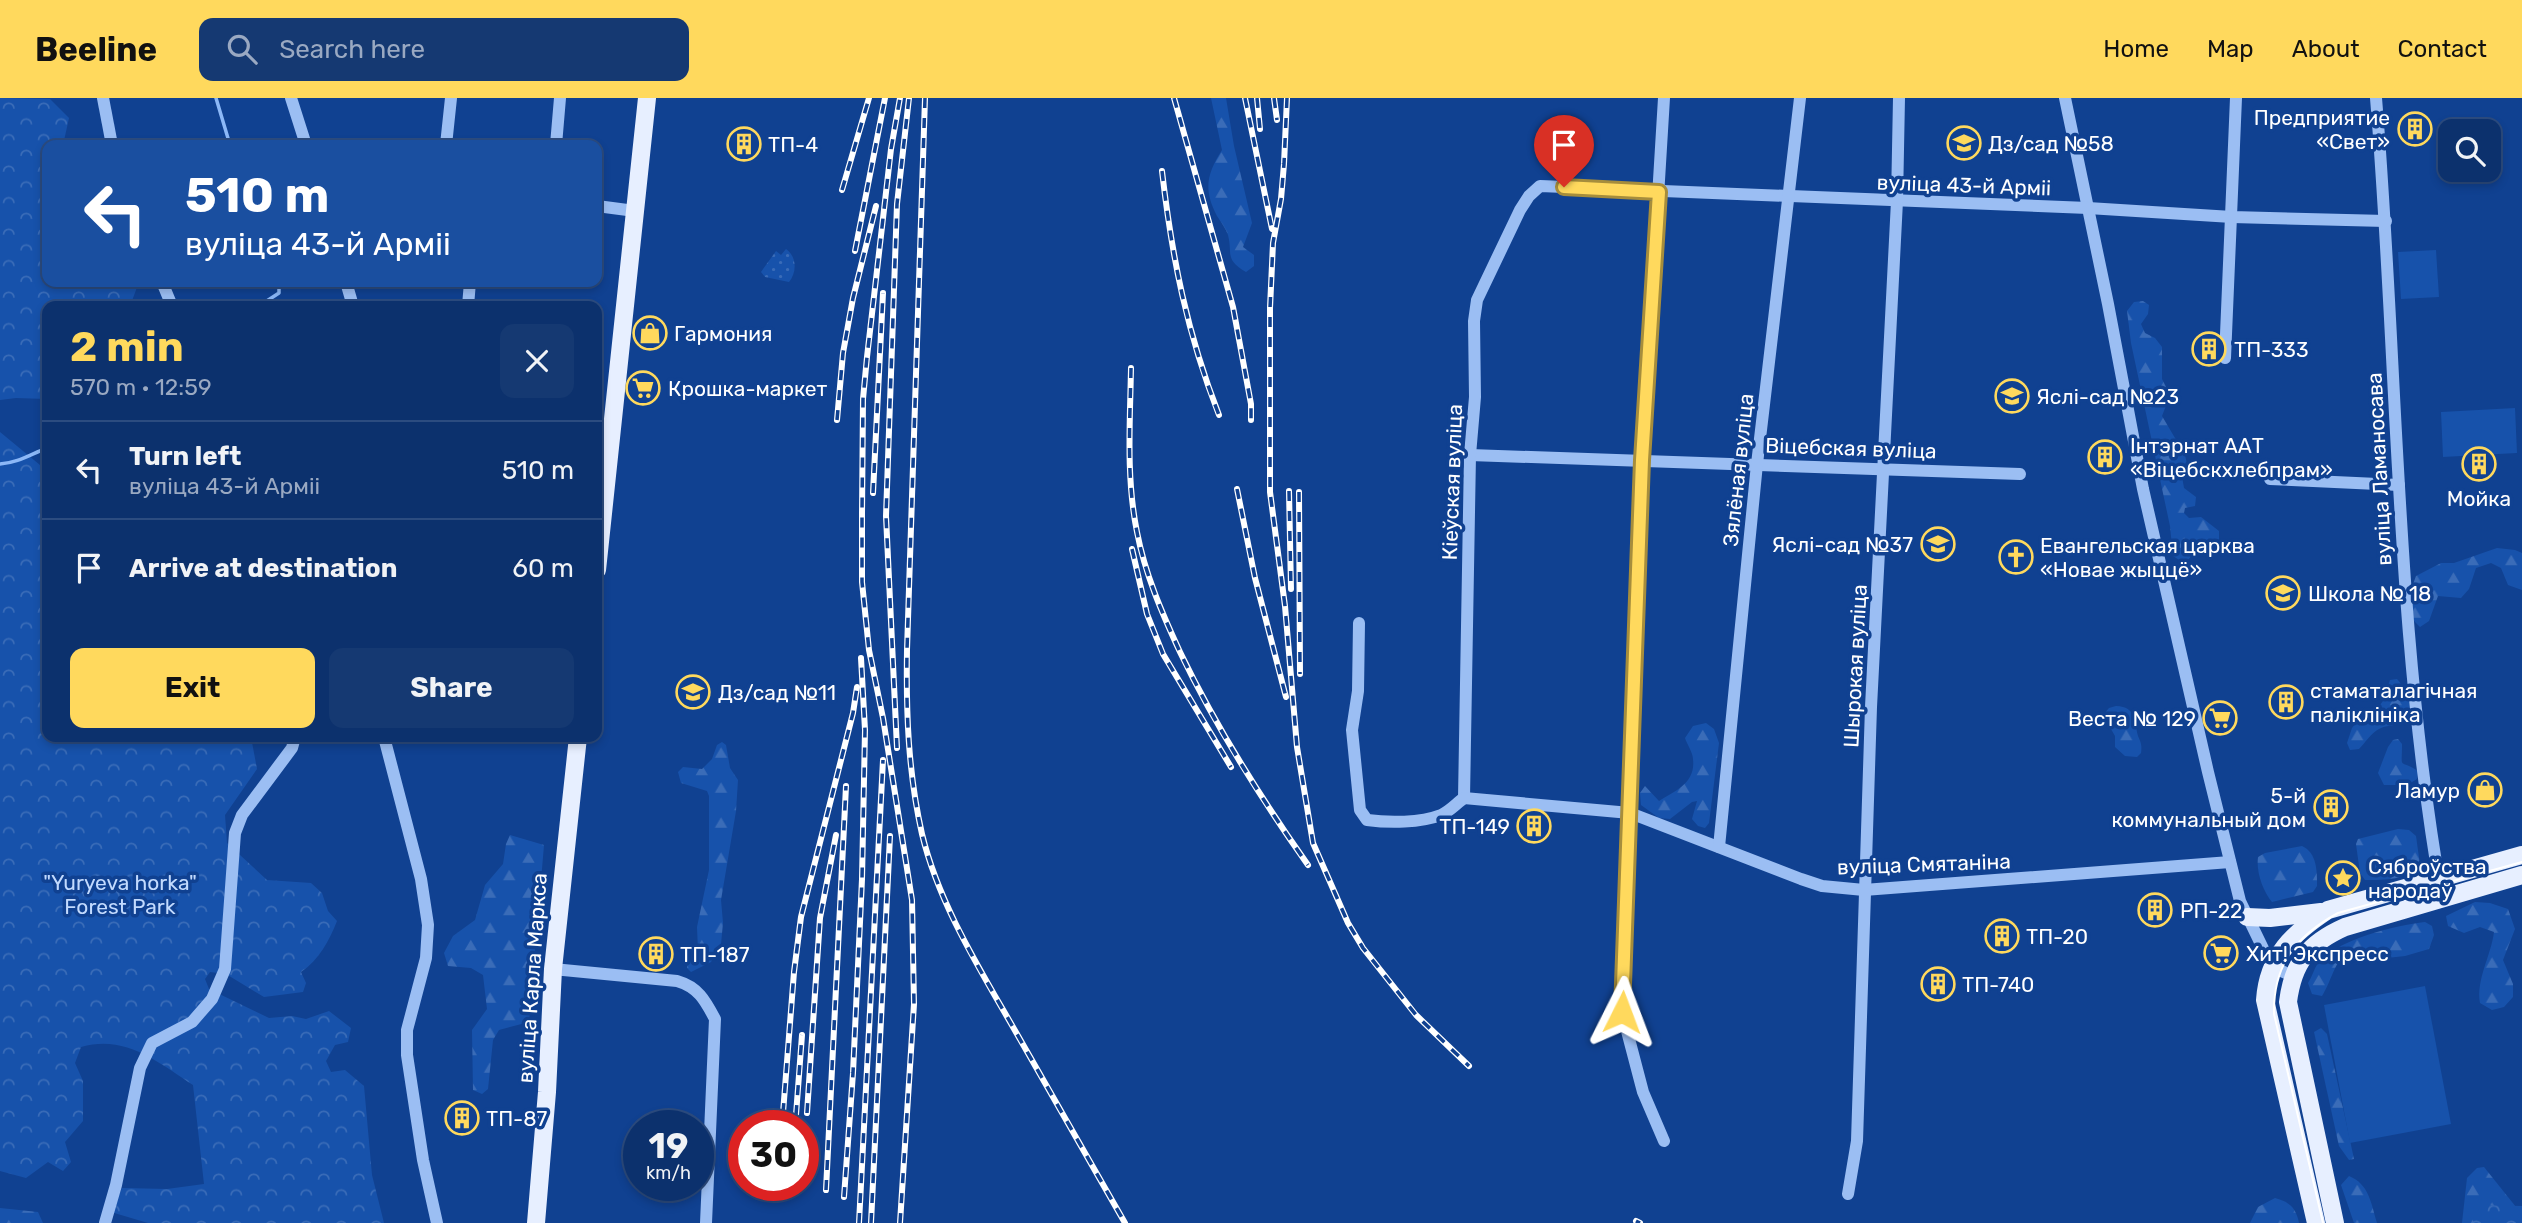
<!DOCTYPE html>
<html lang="en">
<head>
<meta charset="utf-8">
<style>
  :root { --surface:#0c316d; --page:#153972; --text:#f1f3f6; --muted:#9aa9c2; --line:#2c4c80; --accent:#ffd95d }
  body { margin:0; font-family:Rubik,sans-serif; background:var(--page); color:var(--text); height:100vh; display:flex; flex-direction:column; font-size:26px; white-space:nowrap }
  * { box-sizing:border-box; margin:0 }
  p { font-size:23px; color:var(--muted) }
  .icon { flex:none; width:38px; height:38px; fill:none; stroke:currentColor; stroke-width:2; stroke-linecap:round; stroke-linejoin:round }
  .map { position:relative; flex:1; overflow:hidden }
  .sheet { position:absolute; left:42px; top:203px; width:560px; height:441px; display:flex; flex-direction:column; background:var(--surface); border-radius:14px; box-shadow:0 4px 10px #0003,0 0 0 2px var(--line) }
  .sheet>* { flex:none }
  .banner { position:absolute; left:42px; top:42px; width:560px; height:147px; border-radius:14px; box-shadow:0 4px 10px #0003,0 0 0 2px var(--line); background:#1a4fa0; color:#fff; overflow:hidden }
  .tools { position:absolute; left:2438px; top:21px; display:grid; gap:14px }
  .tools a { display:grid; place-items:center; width:63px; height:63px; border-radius:14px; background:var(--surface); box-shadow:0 4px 10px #0003,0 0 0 2px var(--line); font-size:35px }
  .speed { position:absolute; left:623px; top:1012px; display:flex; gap:14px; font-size:35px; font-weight:700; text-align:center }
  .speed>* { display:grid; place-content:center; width:91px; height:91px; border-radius:50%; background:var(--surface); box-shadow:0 4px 10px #0003,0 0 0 2px var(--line); line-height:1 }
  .speed small { font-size:18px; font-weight:400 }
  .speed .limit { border:10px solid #d22; background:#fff; color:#111 }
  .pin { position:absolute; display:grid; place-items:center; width:60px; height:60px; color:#fff; margin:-72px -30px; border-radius:50% 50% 50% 0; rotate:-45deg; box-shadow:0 0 7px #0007 }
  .pin .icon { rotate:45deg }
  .me { position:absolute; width:77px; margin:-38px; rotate:3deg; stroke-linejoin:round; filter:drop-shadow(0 0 5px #0008) }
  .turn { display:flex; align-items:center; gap:24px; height:147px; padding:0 28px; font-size:32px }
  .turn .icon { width:91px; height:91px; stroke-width:2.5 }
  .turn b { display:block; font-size:49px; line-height:60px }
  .round { display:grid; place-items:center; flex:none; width:74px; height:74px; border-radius:14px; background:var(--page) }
  .summary { display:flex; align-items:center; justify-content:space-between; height:119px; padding:0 28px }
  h1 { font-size:42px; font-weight:700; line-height:52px; color:var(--accent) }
  .primary-button { display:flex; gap:14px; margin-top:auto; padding:14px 28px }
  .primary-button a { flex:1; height:80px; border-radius:14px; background:var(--accent); color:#111; font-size:28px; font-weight:700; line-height:80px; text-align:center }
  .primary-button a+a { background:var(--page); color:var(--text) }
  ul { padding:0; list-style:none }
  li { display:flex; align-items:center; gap:21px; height:98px; padding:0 28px; border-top:2px solid var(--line) }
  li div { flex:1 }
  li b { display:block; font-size:26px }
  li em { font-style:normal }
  header { display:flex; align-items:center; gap:42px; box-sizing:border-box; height:98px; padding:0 35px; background:var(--accent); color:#111 }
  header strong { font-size:33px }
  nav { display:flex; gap:38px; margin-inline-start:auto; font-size:24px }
  .search { width:490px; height:63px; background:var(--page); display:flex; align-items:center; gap:18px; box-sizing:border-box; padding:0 24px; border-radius:14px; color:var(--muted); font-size:26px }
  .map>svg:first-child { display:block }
</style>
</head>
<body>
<header>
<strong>Beeline</strong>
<div class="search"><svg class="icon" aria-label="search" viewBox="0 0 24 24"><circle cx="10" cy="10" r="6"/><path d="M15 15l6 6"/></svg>Search here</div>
<nav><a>Home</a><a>Map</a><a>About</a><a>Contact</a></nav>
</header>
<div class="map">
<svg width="2522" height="1125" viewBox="0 0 2522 1125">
  <defs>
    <pattern id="grass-dots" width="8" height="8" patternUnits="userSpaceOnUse" patternTransform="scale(1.75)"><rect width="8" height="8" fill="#1752ab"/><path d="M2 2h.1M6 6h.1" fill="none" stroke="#3a6cb8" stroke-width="1.8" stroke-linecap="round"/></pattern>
    <pattern id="forest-firs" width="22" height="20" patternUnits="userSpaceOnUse" patternTransform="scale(1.75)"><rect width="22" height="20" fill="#1752ab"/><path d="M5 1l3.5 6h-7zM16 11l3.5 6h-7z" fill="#3a6cb8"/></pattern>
    <pattern id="park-crowns" width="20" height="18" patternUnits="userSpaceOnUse" patternTransform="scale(1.75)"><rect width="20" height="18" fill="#1752ab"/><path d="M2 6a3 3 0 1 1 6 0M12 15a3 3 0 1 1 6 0" fill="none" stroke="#3a6cb8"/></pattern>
  </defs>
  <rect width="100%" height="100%" fill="#104191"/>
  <path fill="url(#grass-dots)" d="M786,151C797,159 797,174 789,184L765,179L761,174L776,153L781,157Z"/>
  <g fill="url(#forest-firs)">
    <path d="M1211,0H1226L1234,48L1252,125L1243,149L1254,157V168L1246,174C1224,161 1233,156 1228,137C1226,131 1221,124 1217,118C1203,91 1207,76 1222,52Z"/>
    <path d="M2143,203L2149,207L2148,216L2141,226L2145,235L2155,240L2162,249V281L2170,297L2162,318L2185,357L2187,366L2181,373L2184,390L2196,399L2195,408L2185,410L2184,415L2189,420L2201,419L2219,433V441L2212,452H2199L2184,465L2173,458L2170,428L2131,245L2127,213L2134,204Z"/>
    <path d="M2497,450L2515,452L2522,455V492L2508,487L2501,470L2491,465L2476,470L2469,491L2461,500L2438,498L2429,523L2420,529L2413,522L2412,489L2416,478L2441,465H2454Z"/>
    <path d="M2397,581C2406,590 2419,617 2401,625C2394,628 2386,627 2379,631C2371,635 2365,645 2359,651L2350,652L2347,645L2352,630L2361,618L2377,611L2383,603L2390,582Z"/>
    <path d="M2116,608C2137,609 2134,623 2138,638C2141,645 2142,647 2141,655L2137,659L2125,658L2115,649V638L2103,617L2109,610Z"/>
    <path d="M1706,625L1714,631L1719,645L1709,725L1705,730L1698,728L1692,721L1697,703L1692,704L1670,721L1659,720L1641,707L1640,695L1645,688L1659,703C1675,693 1696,685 1693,661C1693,655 1687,646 1685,640L1693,628Z"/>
    <path d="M2398,641L2402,646C2402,674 2398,660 2418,673L2417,681L2407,687H2384L2378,675L2388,649L2393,642Z"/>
    <path d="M722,644L726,647L730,670L738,682L736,713L721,802L723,825L721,846L711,864L691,874L687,870L688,865L693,862L698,852L697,829L709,772V698L707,693L681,685L678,674L683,669L702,671L712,661L717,647Z"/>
    <path d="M2398,731L2409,732L2416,738L2420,767C2408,782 2384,782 2365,782L2360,775L2356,746L2358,741Z"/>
    <path d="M510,737L544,747L529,924L499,932L493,942L488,991L482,996L473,992L472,932L487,911L483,877L471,870L448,868L444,855L453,838L475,822L485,787L503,766L506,746Z"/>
    <path d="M2302,748C2317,755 2317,773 2317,788L2313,794L2272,804C2263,793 2256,774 2258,759L2265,755Z"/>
    <path d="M2475,804L2490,805L2508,811L2515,831L2503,862L2513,886V899L2504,909L2492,912L2480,905C2476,881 2491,858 2494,834L2480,829L2464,835L2448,828L2446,818Z"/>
    <path d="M2425,824L2432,828L2434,837L2429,851L2405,858L2359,863L2355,860L2354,852C2336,855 2332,883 2322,898L2312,896L2308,885C2312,879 2314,871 2318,865C2336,842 2396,827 2425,824Z"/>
    <path d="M2321,930L2327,936L2354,1061L2349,1062L2339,1048L2314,934Z"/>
    <path d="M2484,1069L2520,1114L2522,1125H2462L2467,1080L2477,1070Z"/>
    <path d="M2349,1078C2369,1086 2371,1105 2377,1125H2354L2341,1087Z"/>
    <path d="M2275,1100C2290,1104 2296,1110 2299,1125H2250L2258,1109Z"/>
    <path d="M0,1110L38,1114L43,1125H0Z"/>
  </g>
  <g fill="url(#park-crowns)">
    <path d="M0,0L50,1L69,20L63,47H47V184H139L130,208H47V301L16,300L0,302Z"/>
    <path d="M0,334L40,367L47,369V639H251L257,671L225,717L227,745L267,782L311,785L322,795L328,813L337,823C329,843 319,862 301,874L306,885L303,894L264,899L226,876L210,874L205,881L209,891L269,920L292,918L306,921L329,913L351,930L348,944L335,947L326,963L331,974L345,972L364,988L372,1077L384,1125H148L111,1114L122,1090L167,1091L204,1086L193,987C158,964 125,936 81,949L75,965L83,983V1023L65,1044L71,1064L63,1073L48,1064L26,1080L0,1073Z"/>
    <path d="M2475,1107L2522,1108V1125H2473Z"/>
  </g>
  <g fill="#1752ab">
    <path d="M2436,152L2439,199L2401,201L2398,154Z"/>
    <path d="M2515,310L2517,355L2443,359L2441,314Z"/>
    <path d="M2425,888L2451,1026L2350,1045L2324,907Z"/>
  </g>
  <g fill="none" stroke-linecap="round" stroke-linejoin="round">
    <g stroke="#8cb8f7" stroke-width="3.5">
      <path d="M216,0L230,47"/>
      <path d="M259,208L279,195V184"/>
      <path d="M0,366C18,365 31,356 47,350"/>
    </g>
    <g stroke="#9bbef3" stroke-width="12">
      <path d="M103,0L112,47"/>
      <path d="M291,0L306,47"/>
      <path d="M2065,0L2108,206L2143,391L2208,674L2240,803L2272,869L2293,878"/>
      <path d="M2376,0C2398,267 2395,536 2442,800"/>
      <path d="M446,47L451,0"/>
      <path d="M556,47L560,0"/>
      <path d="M597,108L635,113"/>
      <path d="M162,184L172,208"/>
      <path d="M346,184L353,208"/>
      <path d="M468,208L470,184"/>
      <path d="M2225,260L2236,0"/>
      <path d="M1470,357L2020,376"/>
      <path d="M2270,381L2399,387"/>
      <path d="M1359,525L1358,593L1352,632L1360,712L1367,722C1389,725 1420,725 1441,717C1449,714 1457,705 1464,700"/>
      <path d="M384,639L421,781L428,827L426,860L407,932V957L423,1062L437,1125"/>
      <path d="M1464,700L1470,357L1475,299L1474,223L1477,202L1520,112L1529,98L1540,88L2088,110L2232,119L2386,123"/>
      <path d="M1464,700L1630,715L1801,781L1822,788L1864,792L2230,764"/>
      <path d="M1719,749L1757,366L1800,0"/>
      <path d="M553,871L677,883C698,889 705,902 715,921L706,1125"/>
      <path d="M1664,1043L1643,994L1622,914L1642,362L1664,0"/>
      <path d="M1848,1096L1857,1043L1871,609L1897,103L1899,0"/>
      <path d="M105,1125L116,1087L140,970L152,945L192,924L212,901L225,871L235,735L242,717L292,650L295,639"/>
    </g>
    <g stroke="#e7efff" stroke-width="18">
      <path d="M597,472L647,0"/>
      <path d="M2247,819L2270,820L2321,814"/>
      <path d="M536,1125L547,994L553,871L578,639"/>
      <path d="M2316,1125L2265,902C2268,858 2293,835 2328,812L2522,757"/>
      <path d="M2335,1125L2288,904C2293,864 2309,845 2345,829L2522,777"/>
    </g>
    <path stroke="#fff" stroke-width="2" d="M2323,1125L2274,916C2273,867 2296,838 2338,815L2522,764"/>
    <defs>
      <g id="rail">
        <path d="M925,0L907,552C906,614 908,674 922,736C939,807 981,873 1017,936C1053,999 1089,1062 1125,1125"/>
        <path d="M1174,0L1233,209L1251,306V322"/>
        <path d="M1245,0L1272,131"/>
        <path d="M1257,0L1260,31"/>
        <path d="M1274,0L1277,22"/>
        <path d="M1287,0L1284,66L1281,101L1273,145L1270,210V394L1285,508L1297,649L1313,745L1348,825L1363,850L1416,917L1469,968"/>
        <path d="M1162,73C1172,160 1187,235 1219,317"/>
        <path d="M842,92L869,0"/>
        <path d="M855,153L885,0"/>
        <path d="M1131,270C1130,325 1126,380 1137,434C1145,476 1162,515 1180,554C1216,629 1260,699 1308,767"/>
        <path d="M837,322L843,255L853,200L876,108"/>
        <path d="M1237,391L1255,480L1286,599"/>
        <path d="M1289,393L1291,491"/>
        <path d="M1299,394L1300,576"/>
        <path d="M873,395L883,195"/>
        <path d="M1132,451L1147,516L1163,556L1231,669"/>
        <path d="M897,650L886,418L897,106L909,0"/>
        <path d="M783,1015L794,874L801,819L853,615L857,589"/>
        <path d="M807,1015L820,820L836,737"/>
        <path d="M796,1017L802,937"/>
        <path d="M826,1092L846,688"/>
        <path d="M844,1099L853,975L862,781L865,632L861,560"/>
        <path d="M1636,1123L1640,1125"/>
        <path d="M859,1125L883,662"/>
        <path d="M871,1125L890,738"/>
        <path d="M900,1125L914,906L912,802L883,620L869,552L862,484V416L863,301L867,259L891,51L900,0"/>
      </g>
    </defs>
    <use href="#rail" stroke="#fff" stroke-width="6"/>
    <use href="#rail" stroke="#104191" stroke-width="3.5" stroke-dasharray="10" stroke-linecap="butt"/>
  </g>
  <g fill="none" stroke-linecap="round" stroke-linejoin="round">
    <defs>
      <path id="route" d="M1564,89L1659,94L1642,362L1622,914"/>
    </defs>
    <use href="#route" stroke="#a68d3c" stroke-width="18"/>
    <use href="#route" stroke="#ffd95d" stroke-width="12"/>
  </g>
  <defs>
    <symbol id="building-ring" viewBox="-11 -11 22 22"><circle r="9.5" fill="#104191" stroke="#ffd95d" stroke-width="1.5"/><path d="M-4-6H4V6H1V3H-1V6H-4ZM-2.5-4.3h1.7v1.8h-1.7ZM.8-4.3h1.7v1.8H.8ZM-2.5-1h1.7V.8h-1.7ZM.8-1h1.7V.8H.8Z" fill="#ffd95d"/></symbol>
    <symbol id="school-ring" viewBox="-11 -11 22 22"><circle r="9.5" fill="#104191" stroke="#ffd95d" stroke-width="1.5"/><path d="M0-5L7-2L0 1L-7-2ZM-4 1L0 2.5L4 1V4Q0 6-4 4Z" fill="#ffd95d"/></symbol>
    <symbol id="shop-ring" viewBox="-11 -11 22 22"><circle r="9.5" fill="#104191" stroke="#ffd95d" stroke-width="1.5"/><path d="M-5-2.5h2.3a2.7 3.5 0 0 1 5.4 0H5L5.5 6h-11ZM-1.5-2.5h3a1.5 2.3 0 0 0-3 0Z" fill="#ffd95d"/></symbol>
    <symbol id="supermarket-ring" viewBox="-11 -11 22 22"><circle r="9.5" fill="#104191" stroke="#ffd95d" stroke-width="1.5"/><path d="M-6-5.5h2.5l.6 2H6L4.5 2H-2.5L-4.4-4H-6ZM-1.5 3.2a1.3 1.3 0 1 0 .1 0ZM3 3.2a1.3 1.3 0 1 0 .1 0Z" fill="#ffd95d"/></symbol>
    <symbol id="church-ring" viewBox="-11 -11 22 22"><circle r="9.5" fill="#104191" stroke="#ffd95d" stroke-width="1.5"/><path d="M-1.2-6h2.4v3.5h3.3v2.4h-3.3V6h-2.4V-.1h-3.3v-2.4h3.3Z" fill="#ffd95d"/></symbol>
    <symbol id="sight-ring" viewBox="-11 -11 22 22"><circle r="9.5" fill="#104191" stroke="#ffd95d" stroke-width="1.5"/><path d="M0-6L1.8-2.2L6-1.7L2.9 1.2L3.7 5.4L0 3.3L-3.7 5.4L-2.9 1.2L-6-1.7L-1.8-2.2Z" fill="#ffd95d"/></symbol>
  </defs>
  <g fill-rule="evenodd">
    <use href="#building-ring" x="2396" y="12" width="38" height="38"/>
    <use href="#school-ring" x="1945" y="26" width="38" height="38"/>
    <use href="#building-ring" x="725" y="27" width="38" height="38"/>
    <use href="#shop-ring" x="631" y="216" width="38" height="38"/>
    <use href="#building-ring" x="2190" y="232" width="38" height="38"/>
    <use href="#supermarket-ring" x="624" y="271" width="38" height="38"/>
    <use href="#school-ring" x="1993" y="279" width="38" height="38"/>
    <use href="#building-ring" x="2086" y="340" width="38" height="38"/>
    <use href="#building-ring" x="2460" y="347" width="38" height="38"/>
    <use href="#school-ring" x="1919" y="427" width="38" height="38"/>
    <use href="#church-ring" x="1997" y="440" width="38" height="38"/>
    <use href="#school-ring" x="2264" y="476" width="38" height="38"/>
    <use href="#school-ring" x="674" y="575" width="38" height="38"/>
    <use href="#building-ring" x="2267" y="585" width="38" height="38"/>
    <use href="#supermarket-ring" x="2201" y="601" width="38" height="38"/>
    <use href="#shop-ring" x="2466" y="673" width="38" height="38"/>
    <use href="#building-ring" x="2312" y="690" width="38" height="38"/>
    <use href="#building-ring" x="1515" y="709" width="38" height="38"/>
    <use href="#sight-ring" x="2324" y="761" width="38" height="38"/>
    <use href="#building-ring" x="2136" y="793" width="38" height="38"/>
    <use href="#building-ring" x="1983" y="819" width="38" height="38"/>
    <use href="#supermarket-ring" x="2202" y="836" width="38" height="38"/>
    <use href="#building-ring" x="637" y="837" width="38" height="38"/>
    <use href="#building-ring" x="1919" y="867" width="38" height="38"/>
    <use href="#building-ring" x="443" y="1001" width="38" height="38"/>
  </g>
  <g text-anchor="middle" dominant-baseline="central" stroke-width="7" stroke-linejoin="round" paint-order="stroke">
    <g font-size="21" fill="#fff" stroke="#104191" text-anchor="start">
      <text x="2390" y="19" text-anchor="end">Предприятие<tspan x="2390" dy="24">«Свет»</tspan></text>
      <text x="1988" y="45">Дз/сад №58</text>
      <text x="768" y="46">ТП-4</text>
      <text x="674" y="235">Гармония</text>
      <text x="2234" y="251">ТП-333</text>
      <text x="668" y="290">Крошка-маркет</text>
      <text x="2036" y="298">Яслі-сад №23</text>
      <text x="2130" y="347">Інтэрнат ААТ<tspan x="2130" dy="24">«Віцебскхлебпрам»</tspan></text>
      <text x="2479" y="400" text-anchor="middle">Мойка</text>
      <text x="1913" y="446" text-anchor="end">Яслі-сад №37</text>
      <text x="2040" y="447">Евангельская царква<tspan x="2040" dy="24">«Новае жыццё»</tspan></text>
      <text x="2308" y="495">Школа № 18</text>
      <text x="2310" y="592">стаматалагічная<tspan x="2310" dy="24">паліклініка</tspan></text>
      <text x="718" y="594">Дз/сад №11</text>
      <text x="2196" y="620" text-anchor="end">Веста № 129</text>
      <text x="2460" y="692" text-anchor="end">Ламур</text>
      <text x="2306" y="697" text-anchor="end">5-й<tspan x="2306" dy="24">коммунальный дом</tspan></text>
      <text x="1510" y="728" text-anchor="end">ТП-149</text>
      <text x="2368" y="768">Сяброўства<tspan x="2368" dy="24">народаў</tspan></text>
      <text x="2180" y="812">РП-22</text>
      <text x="2026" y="838">ТП-20</text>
      <text x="2246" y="855">Хит! Экспресс</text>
      <text x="680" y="856">ТП-187</text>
      <text x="1962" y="886">ТП-740</text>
      <text x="486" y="1020">ТП-87</text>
    </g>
    <g font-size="21" fill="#fff" stroke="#104191">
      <text transform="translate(1964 87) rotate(2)">вуліца 43-й Арміі</text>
      <text transform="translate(1851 350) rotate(2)">Віцебская вуліца</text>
      <text transform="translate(2379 371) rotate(-93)">вуліца Ламаносава</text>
      <text transform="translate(1738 372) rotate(-84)">Зялёная вуліца</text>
      <text transform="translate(1452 384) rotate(-88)">Кіеўская вуліца</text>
      <text transform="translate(1855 568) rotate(-87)">Шырокая вуліца</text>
      <text transform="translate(1924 766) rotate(-2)">вуліца Смятаніна</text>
      <text transform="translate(532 880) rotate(-86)">вуліца Карла Маркса</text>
    </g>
    <g font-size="21" fill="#c2dafe" stroke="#104191">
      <text x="120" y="784">"Yuryeva horka"<tspan x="120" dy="24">Forest Park</tspan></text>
    </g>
  </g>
</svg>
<div class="tools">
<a><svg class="icon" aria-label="search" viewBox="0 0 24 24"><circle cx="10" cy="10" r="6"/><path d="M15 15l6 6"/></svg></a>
</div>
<div class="speed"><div>19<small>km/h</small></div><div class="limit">30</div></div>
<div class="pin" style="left:1564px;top:89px;background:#d93025"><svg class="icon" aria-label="arrive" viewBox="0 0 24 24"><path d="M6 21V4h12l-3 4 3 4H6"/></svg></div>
<svg class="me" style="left:1622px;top:914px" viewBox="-20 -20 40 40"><path d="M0-17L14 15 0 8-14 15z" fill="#ffd95d" stroke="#fff" stroke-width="4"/></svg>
<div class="banner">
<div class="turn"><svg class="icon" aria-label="left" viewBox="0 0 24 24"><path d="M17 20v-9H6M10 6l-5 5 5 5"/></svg><div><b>510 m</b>вуліца 43-й Арміі</div></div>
</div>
<section class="sheet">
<div class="summary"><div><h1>2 min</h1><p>570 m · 12:59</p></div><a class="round"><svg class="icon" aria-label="close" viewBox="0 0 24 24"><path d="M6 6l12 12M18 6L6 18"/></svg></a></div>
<ul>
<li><svg class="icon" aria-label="left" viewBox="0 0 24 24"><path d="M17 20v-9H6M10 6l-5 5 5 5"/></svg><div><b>Turn left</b><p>вуліца 43-й Арміі</p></div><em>510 m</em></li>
<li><svg class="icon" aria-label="arrive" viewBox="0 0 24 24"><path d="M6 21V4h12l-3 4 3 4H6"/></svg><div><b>Arrive at destination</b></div><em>60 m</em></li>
</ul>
<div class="primary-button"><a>Exit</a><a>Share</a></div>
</section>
</div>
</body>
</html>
